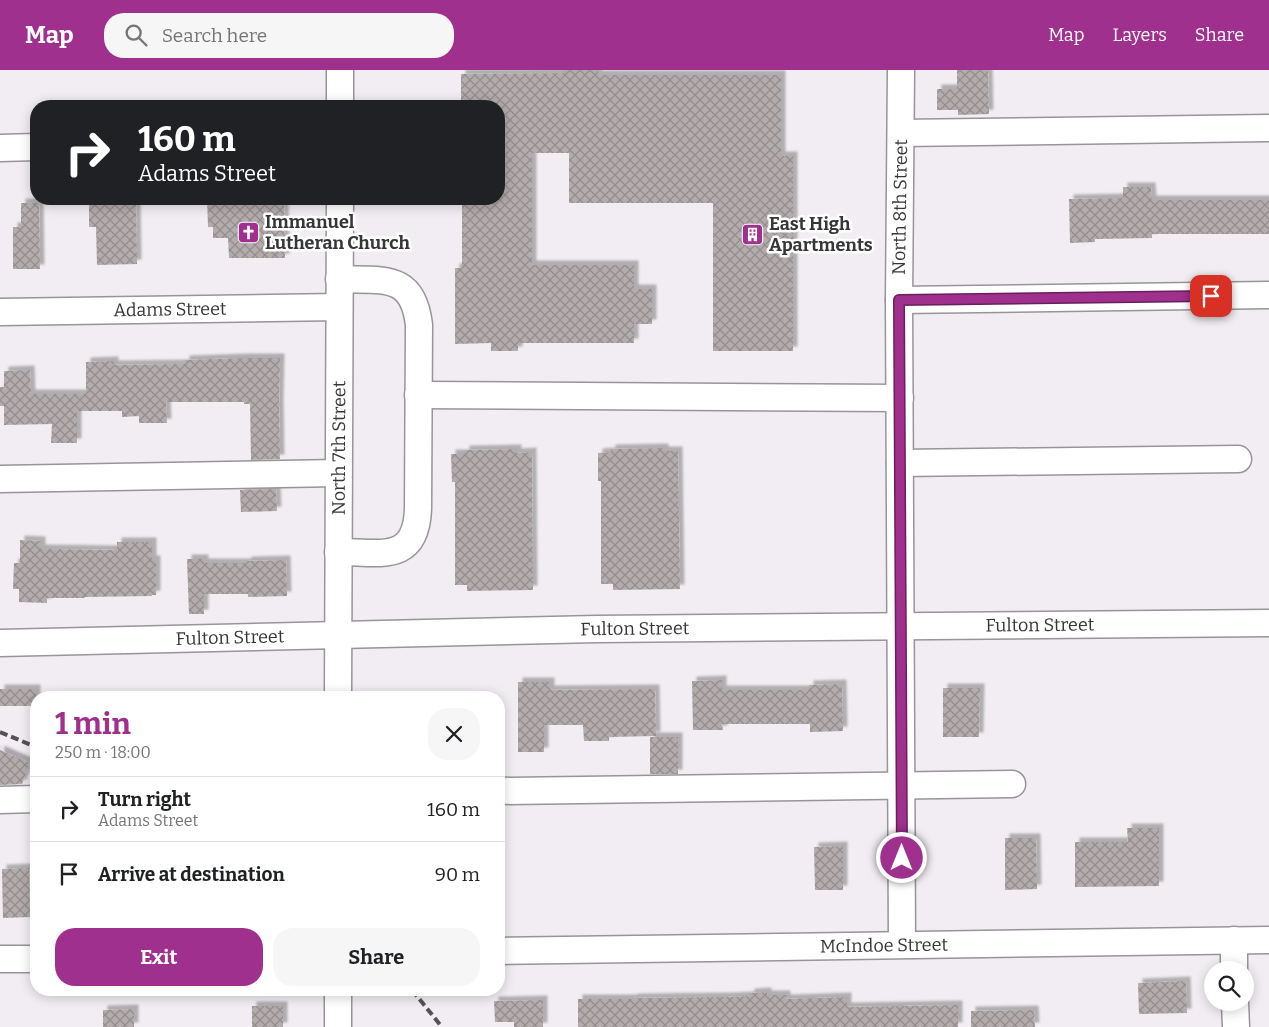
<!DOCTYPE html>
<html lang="en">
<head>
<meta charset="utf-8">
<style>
  :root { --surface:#fff; --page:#f6f6f6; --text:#202124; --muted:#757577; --line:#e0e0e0; --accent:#a0308e }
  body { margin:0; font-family:Bitter,serif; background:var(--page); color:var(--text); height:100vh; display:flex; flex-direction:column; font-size:19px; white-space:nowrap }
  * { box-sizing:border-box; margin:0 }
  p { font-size:16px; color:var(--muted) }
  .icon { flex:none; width:28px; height:28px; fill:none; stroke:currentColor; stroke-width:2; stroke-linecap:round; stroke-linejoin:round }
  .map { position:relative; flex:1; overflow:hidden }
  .details { position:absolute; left:30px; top:621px; width:475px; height:305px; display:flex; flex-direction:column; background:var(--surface); border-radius:20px; box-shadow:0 2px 12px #0003 }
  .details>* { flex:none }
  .top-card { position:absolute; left:30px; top:30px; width:475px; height:105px; border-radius:20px; box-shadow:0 2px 12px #0003; background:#202124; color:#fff; overflow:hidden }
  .fabs { position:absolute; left:1204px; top:891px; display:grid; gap:10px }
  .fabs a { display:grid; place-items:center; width:50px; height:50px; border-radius:50%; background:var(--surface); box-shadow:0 2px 12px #0003; font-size:25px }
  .pin { position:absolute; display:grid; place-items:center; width:42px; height:42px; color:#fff; margin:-21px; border-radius:10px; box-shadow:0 2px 8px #0006 }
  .me { position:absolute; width:55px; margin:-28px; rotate:0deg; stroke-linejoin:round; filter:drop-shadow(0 0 4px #0008) }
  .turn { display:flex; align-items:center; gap:18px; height:105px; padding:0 25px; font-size:22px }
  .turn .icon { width:65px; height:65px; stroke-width:2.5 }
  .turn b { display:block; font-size:35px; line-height:42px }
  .round { display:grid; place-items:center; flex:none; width:52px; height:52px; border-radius:20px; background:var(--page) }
  .head { display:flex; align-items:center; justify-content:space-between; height:85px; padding:0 25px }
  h1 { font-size:30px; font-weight:700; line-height:38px; color:var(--accent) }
  .action { display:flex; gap:10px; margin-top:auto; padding:10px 25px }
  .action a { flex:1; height:58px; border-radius:20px; background:var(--accent); color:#fff; font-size:20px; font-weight:700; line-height:58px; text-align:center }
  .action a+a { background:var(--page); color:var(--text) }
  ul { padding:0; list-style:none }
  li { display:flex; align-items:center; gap:15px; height:65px; padding:0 25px; border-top:1px solid var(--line) }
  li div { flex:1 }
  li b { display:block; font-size:19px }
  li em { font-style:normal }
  header { display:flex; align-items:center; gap:30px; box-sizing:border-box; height:70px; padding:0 25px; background:var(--accent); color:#fff }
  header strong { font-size:24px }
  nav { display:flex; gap:28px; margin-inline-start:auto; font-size:18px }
  .search { width:350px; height:45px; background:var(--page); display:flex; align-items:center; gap:12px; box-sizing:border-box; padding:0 18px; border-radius:20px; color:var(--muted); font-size:19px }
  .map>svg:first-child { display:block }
</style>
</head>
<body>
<header>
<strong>Map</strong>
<div class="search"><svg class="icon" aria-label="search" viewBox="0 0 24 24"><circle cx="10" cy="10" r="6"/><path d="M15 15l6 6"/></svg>Search here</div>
<nav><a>Map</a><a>Layers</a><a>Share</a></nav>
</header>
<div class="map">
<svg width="1269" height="957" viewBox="0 0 1269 957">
  <defs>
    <pattern id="building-cross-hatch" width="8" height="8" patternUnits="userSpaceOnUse" patternTransform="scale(1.25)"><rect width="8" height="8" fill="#b4acac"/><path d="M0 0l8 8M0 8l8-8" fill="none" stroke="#938d8d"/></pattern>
    <filter id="shadow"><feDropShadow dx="4.5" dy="-4.5" stdDeviation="1" flood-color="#0004"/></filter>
  </defs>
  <rect width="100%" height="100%" fill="#f1edf2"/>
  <path fill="#eae1ed" d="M0,675L36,690V722H0Z"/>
  <g fill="url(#building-cross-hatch)" filter="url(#shadow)">
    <path d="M564,0H598V5H781V86H793V281H713V133H569V83H532V195H634V219H652V254H634V273H518V281H491V273L455,274V198H462V129H499V36H461V4L564,3Z"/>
    <path d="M957,0H988L989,44L958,45V40H937V19H957Z"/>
    <path d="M1123,117H1151L1152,130H1269V164H1152V168L1095,169V172L1070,173L1069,129L1123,128Z"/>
    <path d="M89,129H136L137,194L97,195L96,157H89Z"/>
    <path d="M207,129H284L285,188H229L228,168H213V157H208Z"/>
    <path d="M21,133H39L40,199H13V157H21Z"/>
    <path d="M244,288H280L279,334L280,389L251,390L250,334H244V332H166L167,353H139V346L122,347V341H77V373H51L52,354L4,355V336H0V317H4V301L30,300L31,324H86V292L114,291V295L185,294V290Z"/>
    <path d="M664,378V381H678L680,519L613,520V514H601V411H598V383L611,382V379Z"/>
    <path d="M517,379V383L532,382L533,520L467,521V515H455V412H452L451,384H465V380Z"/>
    <path d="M276,419L277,441L241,442L240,420Z"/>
    <path d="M20,470L41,471V479L117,480V472H152V490H156V525H152V526L85,527V528H47V533L19,532V519H13L14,493H20Z"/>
    <path d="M187,489H204V493H247V491L286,490L287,526L248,527V524H204V544H189Z"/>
    <path d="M722,610V620H809V615L842,614L843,661L810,662V654H722L723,660H693L692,611Z"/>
    <path d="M518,612H550V620L655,619L656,666L609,667V671H584L583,655H544V682H518Z"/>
    <path d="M943,618H980L979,667H943Z"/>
    <rect x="0" y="619" width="36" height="17"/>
    <rect x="650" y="667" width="28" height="37"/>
    <path d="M0,680L30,693L22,714L0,715Z"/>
    <path d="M1127,758H1159V816L1075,817V772H1128Z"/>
    <path d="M1005,768H1036L1037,819L1005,820Z"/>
    <path d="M843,776V820H815L814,777Z"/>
    <path d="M29,798L30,847L3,848L2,799Z"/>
    <path d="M1186,911L1187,943L1139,944L1138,913Z"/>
    <path d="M767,922V925H786V929L847,927V937L958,935V957H578V929H633V928L728,927L750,926V923Z"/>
    <path d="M543,930V957H514V952H495L494,931Z"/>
    <rect x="252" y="936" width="31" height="21"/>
    <path d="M134,939V957H103V940Z"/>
    <path d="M1034,940L1035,957H971V941Z"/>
  </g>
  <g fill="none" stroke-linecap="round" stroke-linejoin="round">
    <defs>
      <g id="minor">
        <path d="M901,0L899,230L902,874"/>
        <path d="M340,36V0"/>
        <path d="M901,63L1269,58"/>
        <path d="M0,78L36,77"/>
        <path d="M899,230L1269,225"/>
        <path id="s1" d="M0,242L339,237"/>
        <path d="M418,325L900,328"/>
        <path d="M900,393L1238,389"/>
        <path d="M0,409L338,403"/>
        <path d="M338,482C380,482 416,494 418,439L419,255C413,202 382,211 339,209"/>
        <path id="s2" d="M0,573L597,559L1269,553"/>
        <path id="s3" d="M338,628L340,129"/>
        <path d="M499,721L1012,714"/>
        <path d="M0,730L36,729"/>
        <path d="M1234,870V900"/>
        <path id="s4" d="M499,881L1269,870"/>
        <path d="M0,889H36"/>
        <path d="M1235,932L1236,957"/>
        <path d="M338,957V920"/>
      </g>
    </defs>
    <use href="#minor" stroke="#989499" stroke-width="29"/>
    <use href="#minor" stroke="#fff" stroke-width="26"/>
    <g stroke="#535254" stroke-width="4" stroke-dasharray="8 4" stroke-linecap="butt">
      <path d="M0,662L36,677"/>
      <path d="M412,920L442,957"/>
    </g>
  </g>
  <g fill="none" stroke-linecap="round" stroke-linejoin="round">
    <defs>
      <path id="route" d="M902,788L899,230L1211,226"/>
    </defs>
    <use href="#route" stroke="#681f5c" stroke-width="12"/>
    <use href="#route" stroke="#a0308e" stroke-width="9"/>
  </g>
  <defs>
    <symbol id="church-square" viewBox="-11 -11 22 22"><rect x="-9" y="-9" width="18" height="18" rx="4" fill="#a0308e" stroke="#fff"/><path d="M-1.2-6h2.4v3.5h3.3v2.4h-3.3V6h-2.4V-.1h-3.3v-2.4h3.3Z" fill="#fff"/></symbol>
    <symbol id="building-square" viewBox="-11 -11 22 22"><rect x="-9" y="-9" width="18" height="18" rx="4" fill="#a0308e" stroke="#fff"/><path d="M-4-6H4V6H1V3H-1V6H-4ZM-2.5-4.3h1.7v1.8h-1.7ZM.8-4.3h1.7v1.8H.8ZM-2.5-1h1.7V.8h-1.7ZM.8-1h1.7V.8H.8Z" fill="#fff"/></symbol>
  </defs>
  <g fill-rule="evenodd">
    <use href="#church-square" x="236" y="150" width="25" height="25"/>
    <use href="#building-square" x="740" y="152" width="25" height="25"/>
  </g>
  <g text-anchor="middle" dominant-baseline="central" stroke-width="5" stroke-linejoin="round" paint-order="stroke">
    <g font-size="18" fill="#363537" stroke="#fff">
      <text transform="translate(900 137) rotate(-89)">North 8th Street</text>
      <text stroke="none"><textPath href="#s1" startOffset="170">Adams Street</textPath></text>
      <text stroke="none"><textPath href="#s3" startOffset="250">North 7th Street</textPath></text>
      <text stroke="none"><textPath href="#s2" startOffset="1040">Fulton Street</textPath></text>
      <text stroke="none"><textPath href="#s2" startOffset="635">Fulton Street</textPath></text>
      <text stroke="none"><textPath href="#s2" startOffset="230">Fulton Street</textPath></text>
      <text stroke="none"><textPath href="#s4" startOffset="385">McIndoe Street</textPath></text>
    </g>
    <g font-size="18" font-weight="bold" fill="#363537" stroke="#fff" text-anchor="start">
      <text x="265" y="152">Immanuel<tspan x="265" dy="21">Lutheran Church</tspan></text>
      <text x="769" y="154">East High<tspan x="769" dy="21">Apartments</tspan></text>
    </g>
  </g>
</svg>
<div class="fabs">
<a><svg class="icon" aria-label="search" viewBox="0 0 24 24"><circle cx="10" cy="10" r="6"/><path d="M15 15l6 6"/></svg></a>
</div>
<div class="pin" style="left:1211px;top:226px;background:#d93025"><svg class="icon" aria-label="arrive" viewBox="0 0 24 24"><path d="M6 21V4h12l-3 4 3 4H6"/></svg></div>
<svg class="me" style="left:902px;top:788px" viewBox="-20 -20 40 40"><circle r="17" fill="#a0308e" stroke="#fff" stroke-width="3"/><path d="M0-11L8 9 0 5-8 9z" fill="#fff"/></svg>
<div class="top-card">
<div class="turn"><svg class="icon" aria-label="right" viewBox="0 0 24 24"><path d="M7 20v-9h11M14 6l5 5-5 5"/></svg><div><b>160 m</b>Adams Street</div></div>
</div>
<section class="details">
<div class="head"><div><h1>1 min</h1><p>250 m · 18:00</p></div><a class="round"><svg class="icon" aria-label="close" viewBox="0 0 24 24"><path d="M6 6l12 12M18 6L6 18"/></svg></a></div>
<ul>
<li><svg class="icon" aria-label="right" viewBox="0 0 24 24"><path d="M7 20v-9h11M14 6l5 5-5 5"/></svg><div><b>Turn right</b><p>Adams Street</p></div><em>160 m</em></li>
<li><svg class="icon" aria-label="arrive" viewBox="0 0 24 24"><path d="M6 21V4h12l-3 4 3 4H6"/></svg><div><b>Arrive at destination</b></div><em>90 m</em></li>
</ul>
<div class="action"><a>Exit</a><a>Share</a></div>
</section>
</div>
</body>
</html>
